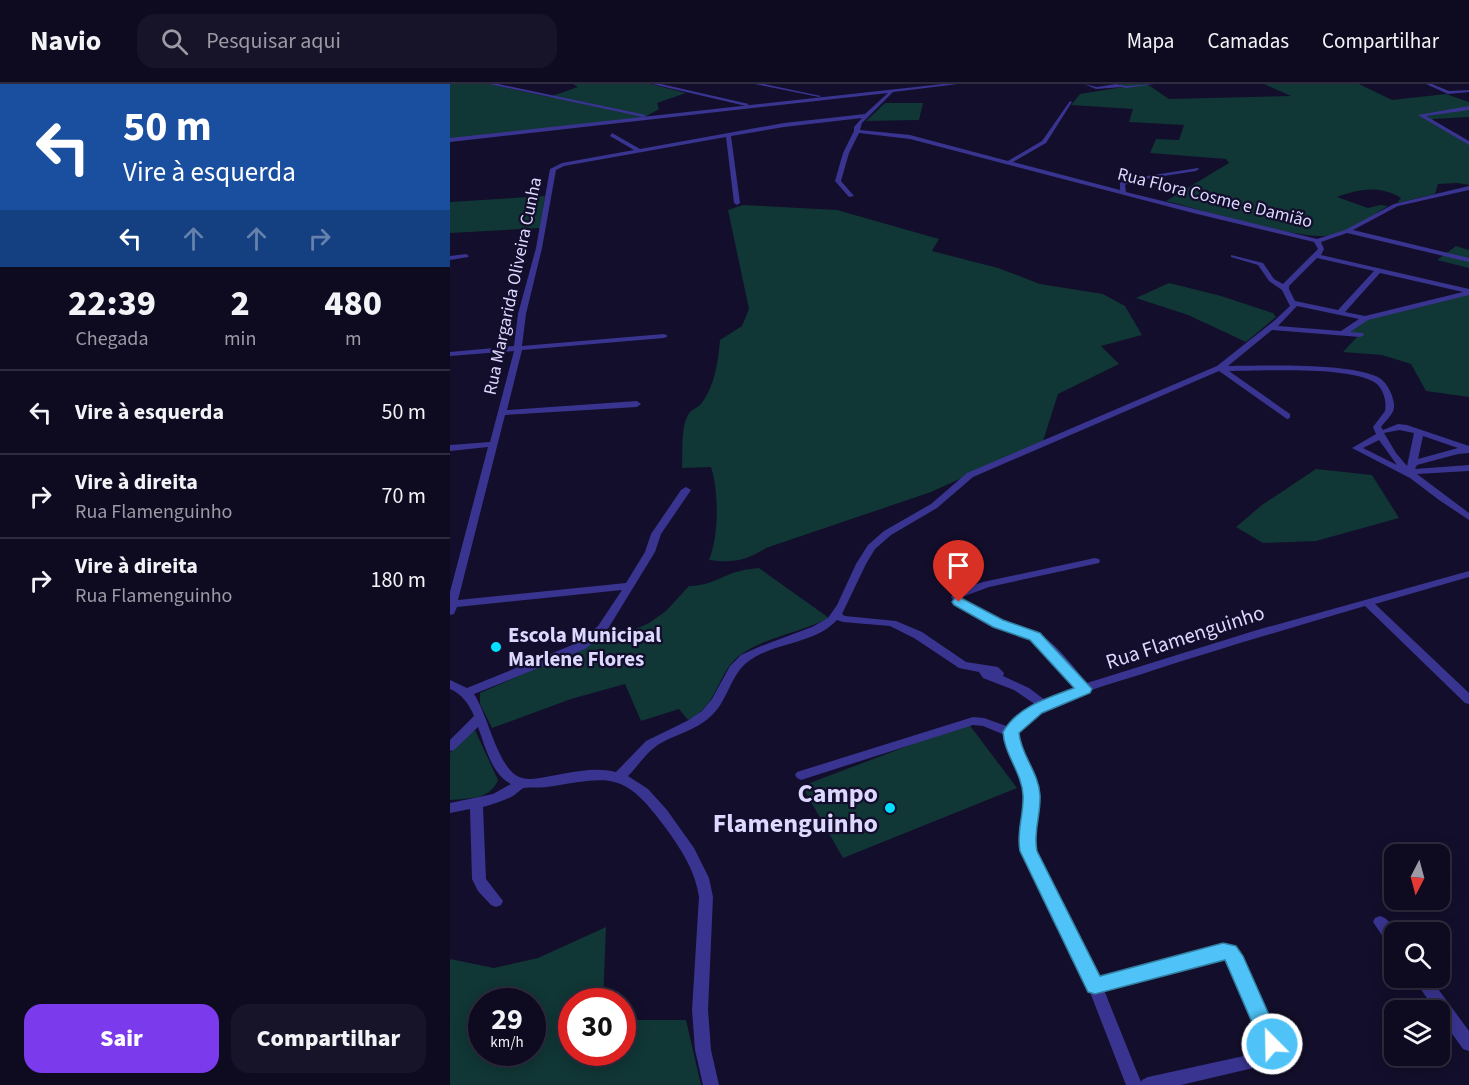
<!DOCTYPE html>
<html lang="pt">
<head>
<meta charset="utf-8">
<style>
  :root { --surface:#0e0a20; --page:#171329; --text:#f1f3f6; --muted:#9b9aa5; --line:#2e2b3e; --accent:#7c3aed }
  body { margin:0; font-family:"Source Sans 3",sans-serif; background:var(--page); color:var(--text); height:100vh; display:flex; flex-direction:column; font-size:22px; white-space:nowrap }
  * { box-sizing:border-box; margin:0 }
  p { font-size:20px; color:var(--muted) }
  .icon { flex:none; width:33px; height:33px; fill:none; stroke:currentColor; stroke-width:2; stroke-linecap:round; stroke-linejoin:round }
  .map { position:relative; flex:1; overflow:hidden }
  .details { display:flex; flex-direction:column; background:var(--surface); width:450px }
  .details>* { flex:none }
  .banner { background:#1a4fa0; color:#fff; overflow:hidden }
  .needle { width:39px; rotate:186deg }
  .buttons { position:absolute; left:934px; top:760px; display:grid; gap:12px }
  .buttons a { display:grid; place-items:center; width:66px; height:66px; border-radius:12px; background:var(--surface); box-shadow:0 3px 15px #0003,0 0 0 2px var(--line); font-size:30px }
  .speed { position:absolute; left:18px; top:904px; display:flex; gap:12px; font-size:30px; font-weight:700; text-align:center }
  .speed>* { display:grid; place-content:center; width:78px; height:78px; border-radius:50%; background:var(--surface); box-shadow:0 3px 15px #0003,0 0 0 2px var(--line); line-height:1 }
  .speed small { font-size:15px; font-weight:400 }
  .speed .limit { border:9px solid #d22; background:#fff; color:#111 }
  .pin { position:absolute; display:grid; place-items:center; width:51px; height:51px; color:#fff; margin:-62px -26px; border-radius:50% 50% 50% 0; rotate:-45deg; box-shadow:0 0 6px #0007 }
  .pin .icon { rotate:45deg }
  .me { position:absolute; width:66px; margin:-33px; rotate:337deg; stroke-linejoin:round; filter:drop-shadow(0 0 4px #0008) }
  .turn { display:flex; align-items:center; gap:21px; height:126px; padding:0 24px; font-size:27px }
  .turn .icon { width:78px; height:78px; stroke-width:2.5 }
  .turn b { display:block; font-size:42px; line-height:51px }
  .lanes { display:flex; align-items:center; height:57px; padding:0 24px; background:#0003; justify-content:center; gap:30px; direction:ltr }
  .lanes .off { opacity:.35 }
  .eta { display:flex; justify-content:space-evenly; align-items:center; height:102px; text-align:center }
  .eta b { font-size:36px; font-weight:800; line-height:42px }
  .button { display:flex; gap:12px; margin-top:auto; padding:12px 24px }
  .button a { flex:1; height:69px; border-radius:18px; background:var(--accent); color:#fff; font-size:24px; font-weight:800; line-height:69px; text-align:center }
  .button a+a { background:var(--page); color:var(--text) }
  ul { padding:0; list-style:none }
  li { display:flex; align-items:center; gap:18px; height:84px; padding:0 24px; border-top:2px solid var(--line) }
  li div { flex:1 }
  li b { display:block; font-size:22px }
  li em { font-style:normal }
  header { display:flex; align-items:center; gap:36px; box-sizing:border-box; height:84px; padding:0 30px; background:var(--surface); border-bottom:2px solid var(--line) }
  header strong { font-size:28px }
  nav { display:flex; gap:33px; margin-inline-start:auto; font-size:21px }
  .search { width:420px; height:54px; background:var(--page); display:flex; align-items:center; gap:15px; box-sizing:border-box; padding:0 21px; border-radius:18px; color:var(--muted); font-size:22px }
  main { display:flex; flex:1; min-height:0 }
  .map>svg:first-child { display:block }
</style>
</head>
<body>
<header>
<strong>Navio</strong>
<div class="search"><svg class="icon" aria-label="search" viewBox="0 0 24 24"><circle cx="10" cy="10" r="6"/><path d="M15 15l6 6"/></svg>Pesquisar aqui</div>
<nav><a>Mapa</a><a>Camadas</a><a>Compartilhar</a></nav>
</header>
<main>
<section class="details">
<div class="banner">
<div class="turn"><svg class="icon" aria-label="left" viewBox="0 0 24 24"><path d="M17 20v-9H6M10 6l-5 5 5 5"/></svg><div><b>50 m</b>Vire à esquerda</div></div>
<div class="lanes"><svg class="icon" aria-label="left" viewBox="0 0 24 24"><path d="M17 20v-9H6M10 6l-5 5 5 5"/></svg><svg class="icon off" aria-label="ahead" viewBox="0 0 24 24"><path d="M12 20V5M6 11l6-6 6 6"/></svg><svg class="icon off" aria-label="ahead" viewBox="0 0 24 24"><path d="M12 20V5M6 11l6-6 6 6"/></svg><svg class="icon off" aria-label="right" viewBox="0 0 24 24"><path d="M7 20v-9h11M14 6l5 5-5 5"/></svg></div>
</div>
<div class="eta">
<div><b>22:39</b><p>Chegada</p></div>
<div><b>2</b><p>min</p></div>
<div><b>480</b><p>m</p></div>
</div>
<ul>
<li><svg class="icon" aria-label="left" viewBox="0 0 24 24"><path d="M17 20v-9H6M10 6l-5 5 5 5"/></svg><div><b>Vire à esquerda</b></div><em>50 m</em></li>
<li><svg class="icon" aria-label="right" viewBox="0 0 24 24"><path d="M7 20v-9h11M14 6l5 5-5 5"/></svg><div><b>Vire à direita</b><p>Rua Flamenguinho</p></div><em>70 m</em></li>
<li><svg class="icon" aria-label="right" viewBox="0 0 24 24"><path d="M7 20v-9h11M14 6l5 5-5 5"/></svg><div><b>Vire à direita</b><p>Rua Flamenguinho</p></div><em>180 m</em></li>
</ul>
<div class="button"><a>Sair</a><a>Compartilhar</a></div>
</section>
<div class="map">
<svg width="1019" height="1001" viewBox="0 0 1019 1001">
  <rect width="100%" height="100%" fill="#130e2b"/>
  <g fill="#103635" fill-rule="evenodd">
    <path d="M0,0H39L99,13L128,3L123,0H200L236,9L207,19L209,25L195,33L0,55Z"/>
    <path d="M669,0H697L719,15L841,12L814,0H909L942,16L996,10L1019,18V33L983,35L982,37L1019,59V101L1008,99L988,100L985,110L947,119L951,114C929,101 910,105 887,113L918,124L930,121L938,122C921,132 901,147 882,151C853,158 750,125 716,117L779,79L776,75L700,69L706,55L729,56L734,41L679,38L683,25L621,21L630,10L673,3Z"/>
    <path d="M435,19H473L469,36L416,37Z"/>
    <path d="M95,112L90,144L0,149V118Z"/>
    <path d="M293,121L387,126L489,155L482,167L548,184L590,200L653,210L675,222L692,251L651,262L669,280L608,310L593,357L481,408L316,464C295,477 284,479 259,476C269,452 269,408 261,383L232,384C233,368 230,341 240,328C243,325 249,323 251,320C265,302 268,278 270,256L292,242L299,225L278,126Z"/>
    <path d="M1006,162L1019,166V184L987,176Z"/>
    <path d="M719,199L771,212L823,229L826,233L796,258L738,231L686,214Z"/>
    <path d="M1019,208V313L976,307L961,280L932,271L893,268L909,251L893,249L916,233Z"/>
    <path d="M866,385L922,391L949,434L866,457L813,459L786,443L812,421Z"/>
    <path d="M309,484L379,534C352,548 312,554 289,572C267,589 269,621 238,636L229,625L191,637L175,600L121,615L42,644L30,620V609L138,561L158,546L186,545L199,539L216,527L239,502C261,502 270,492 290,487C296,485 303,485 309,484Z"/>
    <path d="M518,639L567,704L393,774L352,702Z"/>
    <path d="M25,646L48,696C40,716 20,714 0,716V669L21,647Z"/>
    <path d="M156,843L153,918H122V969H172L173,936H236L251,1001H0V875L44,884L88,874ZM32,918H82V969H32Z"/>
  </g>
  <g fill="none" stroke-linecap="round" stroke-linejoin="round">
    <g fill="#39348f" fill-rule="evenodd">
      <path d="M39,0H48L196,31L193,33Z"/>
      <path d="M202,0H211L299,20L296,22Z"/>
      <path d="M305,0H314L371,12L369,13Z"/>
      <path d="M493,0H508L443,8L412,39L410,46L460,51L558,77L592,57L620,17L622,18L596,59L563,78L670,106V99L678,95L748,84L749,85L746,87L682,97L675,101L676,108L867,155L895,146L944,120L1019,102V106L948,122L903,146L1019,174V178L897,149L871,158L874,165L871,171L1019,205V211L918,236L900,248L913,249L914,251L910,253L822,246L778,282C811,282 905,278 931,295C938,300 945,315 944,324C943,331 935,337 931,343L933,346L948,340L957,341L1019,362V369L1008,370L967,381L965,385L1019,381V387L967,390L1019,429V436L989,416L960,394L902,364L926,350L923,343L935,327C937,317 933,303 924,298C897,282 812,287 779,287L840,330V334L837,335L769,287L523,393L487,424L441,451L425,465L416,480L392,530L395,532L446,537L472,548L516,578L548,583L554,589L553,592L579,604L595,616L626,603C613,587 600,567 582,556C555,540 520,540 501,513L505,507L533,498L645,474L649,475L650,477L649,479L539,503L512,513C530,535 563,536 587,549C608,560 622,582 637,599L807,546L1019,487V493L925,520L1019,609V620L1015,619L915,522C844,543 772,564 701,587C654,603 603,612 567,649C570,668 582,683 586,702C591,723 583,745 585,767L649,894L773,862L784,864L791,872L829,960C830,971 827,977 816,981L731,1001H676L638,903L571,767C569,746 577,726 574,705C571,686 558,670 555,651L533,642L523,641L351,696L347,694L345,691L347,688L523,633L534,634L559,643L569,633L586,621L564,606L533,594L529,588L509,584L464,554L440,542L393,538L387,536C365,560 325,558 299,577C280,590 278,618 260,633C246,646 227,650 211,659C197,667 189,681 178,692L198,705L217,726L244,764L259,794L263,813L258,926L261,966L269,1001H253L245,966L242,926L249,813C245,786 231,765 215,743C173,686 161,693 97,703C89,704 81,703 74,704C70,705 67,710 63,712C54,717 43,720 33,723L36,795L53,817L51,821L46,823L41,821L28,807L22,795L20,725L0,729V719L43,710L61,700C41,690 35,661 28,643L4,666L0,667V656L24,632C19,620 12,610 0,605V596L17,604L127,559L148,542L172,506L7,523L4,530L0,531V508L38,363L0,367V361L40,358L64,267L0,272V268L64,262L68,230L86,164L100,85L112,79L184,66L160,52L162,49L190,65L334,39L415,30L438,9L0,58V54ZM412,34L404,43V47L393,69L385,97L399,113L404,112L391,97L399,69L409,49L460,55L743,129L864,158L868,165L833,200L824,195L813,179L781,171V173L808,181L819,197L832,206L840,222L824,237L767,282L517,389L481,420L434,447L418,461L406,480L387,521L378,534L362,543L311,562L291,571L280,582L262,615L252,627L237,637L196,657L166,688C139,681 110,692 82,695C75,695 69,694 64,690C46,675 38,632 24,610L135,565L156,548L205,468L211,450L241,406L236,403L231,406L201,450L195,468L176,499L8,516L55,331L187,323L191,320L187,317L57,326L72,266L214,254L218,252L214,250L72,262L76,230L92,164L106,86L114,82L276,53L284,119L287,121L290,119L281,52L334,43ZM867,174L924,187L888,226L845,217L839,205V202ZM930,189L1013,208L915,232L895,228ZM847,222L909,235L891,247L828,242ZM949,346L964,349L957,382L946,369L934,349ZM973,352L1008,364L968,375ZM929,356L947,381L913,364ZM773,874L778,876L813,960L814,965L812,968L698,993L692,996L691,998L654,906Z"/>
      <path d="M634,0L647,3L666,0L676,2L706,0L676,4L672,3L646,5Z"/>
      <path d="M976,0H982L999,7L1019,6V8L998,10Z"/>
      <path d="M1019,22V26L976,32L1019,57V61L968,31Z"/>
      <path d="M16,170L19,172L18,173L0,176V172Z"/>
      <path d="M930,832C945,837 945,852 945,865L940,863L923,838L925,834Z"/>
      <path d="M963,894H980L1019,947V967L1013,965L990,933V927H986Z"/>
    </g>
  </g>
  <path fill="#4fc3f7" stroke="#337fa1" stroke-width="1.5" d="M509,513L553,536L590,549L642,605L640,609L592,629L569,649C571,671 589,689 590,711C591,731 583,748 587,767L650,892L773,859L786,862L793,872L832,960L829,966L822,969L814,966L775,876L645,910L638,908L570,767C566,748 574,731 573,711C572,689 554,670 553,648C568,622 598,614 624,604L580,556L543,543L504,521L502,518L504,515Z"/>
  <g fill="#04dfff" stroke="#130e2b" stroke-width="2">
    <circle cx="46" cy="563" r="6"/>
    <circle cx="440" cy="724" r="6"/>
  </g>
  <g text-anchor="middle" dominant-baseline="central" stroke-width="4.5" stroke-linejoin="round" paint-order="stroke">
    <g font-size="18" fill="#ddd8ff" stroke="#130e2b">
      <text transform="translate(765 114) rotate(14)">Rua Flora Cosme e Damião</text>
      <text transform="translate(63 202) rotate(-78)">Rua Margarida Oliveira Cunha</text>
    </g>
    <g font-size="21" font-weight="bold" fill="#ddd8ff" stroke="#130e2b" text-anchor="start">
      <text x="58" y="551">Escola Municipal<tspan x="58" dy="24">Marlene Flores</tspan></text>
    </g>
    <g font-size="21" fill="#ddd8ff" stroke="#130e2b">
      <text transform="translate(735 553) rotate(-18)">Rua Flamenguinho</text>
    </g>
    <g font-size="26" font-weight="bold" fill="#ddd8ff" stroke="#130e2b" text-anchor="end">
      <text x="428" y="709">Campo<tspan x="428" dy="30">Flamenguinho</tspan></text>
    </g>
  </g>
</svg>
<div class="buttons">
<a><svg class="needle" viewBox="-14 -14 28 28"><path d="M0-13l5 13h-10z" fill="#e53935"/><path d="M0 13l5-13h-10z" fill="#9b9aa5"/></svg></a>
<a><svg class="icon" aria-label="search" viewBox="0 0 24 24"><circle cx="10" cy="10" r="6"/><path d="M15 15l6 6"/></svg></a>
<a><svg class="icon" aria-label="layers" viewBox="0 0 24 24"><path d="M12 4l9 5-9 5-9-5zM3 14l9 5 9-5"/></svg></a>
</div>
<div class="speed"><div>29<small>km/h</small></div><div class="limit">30</div></div>
<div class="pin" style="left:509px;top:518px;background:#d93025"><svg class="icon" aria-label="arrive" viewBox="0 0 24 24"><path d="M6 21V4h12l-3 4 3 4H6"/></svg></div>
<svg class="me" style="left:822px;top:960px" viewBox="-20 -20 40 40"><circle r="17" fill="#4fc3f7" stroke="#fff" stroke-width="3"/><path d="M0-11L8 9 0 5-8 9z" fill="#fff"/></svg>
</div>
</main>
</body>
</html>
